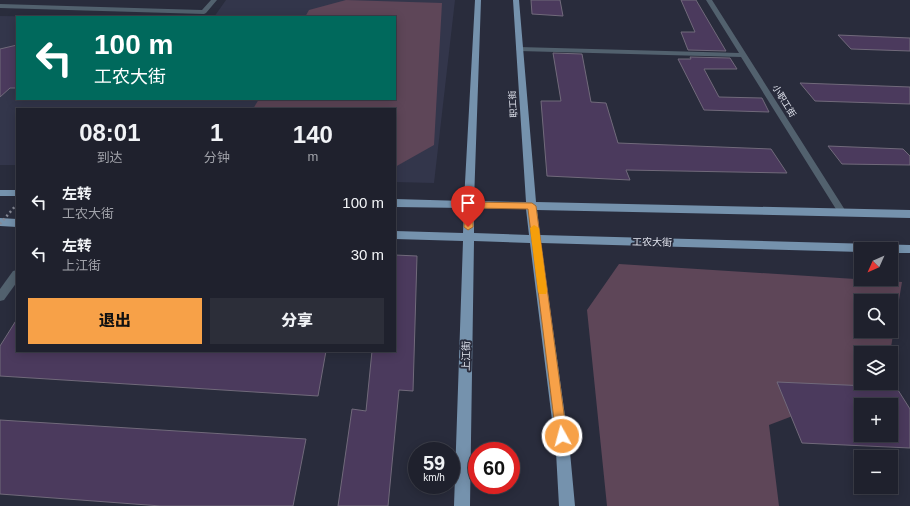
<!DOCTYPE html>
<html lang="zh">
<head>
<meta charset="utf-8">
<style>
  :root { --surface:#1f212d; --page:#2c2e39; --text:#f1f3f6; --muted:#a1a3aa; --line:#3c3e49; --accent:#f7a148 }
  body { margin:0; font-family:Helvetica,"Noto Sans SC",sans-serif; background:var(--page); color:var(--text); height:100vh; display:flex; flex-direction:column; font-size:15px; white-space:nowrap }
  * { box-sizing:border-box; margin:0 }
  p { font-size:13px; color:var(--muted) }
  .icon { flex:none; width:22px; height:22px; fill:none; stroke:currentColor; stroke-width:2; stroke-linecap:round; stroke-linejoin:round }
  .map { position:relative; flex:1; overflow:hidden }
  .drawer { position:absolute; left:16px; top:108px; width:380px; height:244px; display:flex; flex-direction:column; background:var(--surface); border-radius:0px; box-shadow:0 2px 10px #0003,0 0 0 1px var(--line) }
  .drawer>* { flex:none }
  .hud { position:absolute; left:16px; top:16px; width:380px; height:84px; border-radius:0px; box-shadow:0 2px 10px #0003,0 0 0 1px var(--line); background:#00695c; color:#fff; overflow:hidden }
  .needle { width:26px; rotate:225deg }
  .controls { position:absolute; left:854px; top:242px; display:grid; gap:8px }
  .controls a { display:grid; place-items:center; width:44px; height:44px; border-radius:0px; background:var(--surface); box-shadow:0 2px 10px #0003,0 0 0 1px var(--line); font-size:20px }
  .speed { position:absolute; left:408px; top:442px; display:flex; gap:8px; font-size:20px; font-weight:700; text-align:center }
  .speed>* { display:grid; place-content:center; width:52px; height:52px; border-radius:50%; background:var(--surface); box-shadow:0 2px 10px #0003,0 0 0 1px var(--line); line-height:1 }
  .speed small { font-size:10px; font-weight:400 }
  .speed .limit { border:6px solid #d22; background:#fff; color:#111 }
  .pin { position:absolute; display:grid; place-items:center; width:34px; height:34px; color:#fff; margin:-41px -17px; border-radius:50% 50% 50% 0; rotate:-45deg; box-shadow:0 0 4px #0007 }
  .pin .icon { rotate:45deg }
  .me { position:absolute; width:44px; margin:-22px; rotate:353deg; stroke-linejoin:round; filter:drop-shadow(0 0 3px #0008) }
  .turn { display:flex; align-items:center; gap:14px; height:84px; padding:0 12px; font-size:18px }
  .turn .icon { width:52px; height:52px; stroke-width:2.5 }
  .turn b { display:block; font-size:28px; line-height:34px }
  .eta { display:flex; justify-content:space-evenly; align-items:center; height:68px; text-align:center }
  .eta b { font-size:24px; font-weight:800; line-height:28px }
  .action { display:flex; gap:8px; margin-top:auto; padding:8px 12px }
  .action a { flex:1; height:46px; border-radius:0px; background:var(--accent); color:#111; font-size:16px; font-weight:800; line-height:46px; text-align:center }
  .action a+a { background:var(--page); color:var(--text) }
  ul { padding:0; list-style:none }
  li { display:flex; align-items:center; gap:12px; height:52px; padding:0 12px }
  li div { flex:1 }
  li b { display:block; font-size:15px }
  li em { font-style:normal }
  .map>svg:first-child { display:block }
</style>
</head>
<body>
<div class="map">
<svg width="910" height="506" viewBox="0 0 910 506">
  <rect width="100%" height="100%" fill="#292c3c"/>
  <path fill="#33364b" d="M226,0H455L434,183L395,182V109H17V165H0V16L63,17H17V99H395V17H214Z"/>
  <g fill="#5e4658" fill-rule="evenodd">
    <path d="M346,0L442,3L434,145L395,167V109H253L259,99H395V17H305L309,10Z"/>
    <path d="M619,264L902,282L890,353H861V383H879L769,425L779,506H607L587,310ZM861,301H891V331H861Z"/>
  </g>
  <g fill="#4b3a5d" stroke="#716a7b" fill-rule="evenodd">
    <path d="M531,0H560L563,16L532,14Z"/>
    <path d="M681,0H696L726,51L688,50L681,32H695Z"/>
    <path d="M838,35L910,38V51L851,49Z"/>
    <path d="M17,45V88H10L0,97V49Z"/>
    <path d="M553,53L582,54L591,102L606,103L618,143L771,149L787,173L626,170L630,180L547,176L541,101H561Z"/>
    <path d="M690,57L730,58L737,69H704L719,97L762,98L769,112L704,110L678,59H691Z"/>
    <path d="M800,83L910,87V104L815,101Z"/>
    <path d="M828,146L903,149L910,156V165L842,164Z"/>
    <path d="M395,255L417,256L413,391L399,390L388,506H338L352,409L366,411L372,351H395Z"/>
    <path d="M17,319V351H326L318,396L0,376V346Z"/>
    <path d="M891,379L910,409V448L802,443L777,382L891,387ZM861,405H891V435H861Z"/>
    <path d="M0,420L306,439L293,506H161L0,494Z"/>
  </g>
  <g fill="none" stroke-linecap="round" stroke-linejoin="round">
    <g fill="#52616e" fill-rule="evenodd">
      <path d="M706,0H712L845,210L847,212L845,214H839L741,57L519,51L516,49L519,47L739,53Z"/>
      <path d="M17,270V282L4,300L0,301V289L13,271Z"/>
    </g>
    <path fill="#52616e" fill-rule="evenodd" d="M211,0H217L206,13L204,14L0,8V4L202,10Z"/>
    <g fill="#7592ad" fill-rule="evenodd">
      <path d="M475,0H481L474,201L526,202L513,0H519L536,202L910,210V218L537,210L540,235L910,245V253H891V249H861V252L541,243L570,452L575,506H559L556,452L530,243L474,241L470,506H454L463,241L395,239V231L463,233L464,208L395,207V199L464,201ZM474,208L526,209L529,235L474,233Z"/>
      <rect x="0" y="190" width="17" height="6"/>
      <path d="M0,218L17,219V227L0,226Z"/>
    </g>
    <path stroke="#858895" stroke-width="2.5" stroke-dasharray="2 3" stroke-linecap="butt" d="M0,224L17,204"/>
  </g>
  <path fill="#f7a148" stroke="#a1692f" d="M469,202L532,203L536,206L567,436L566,441L562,442L557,441L556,436L528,209L473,208V227L468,230L464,227L465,205Z"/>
  <path fill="#f59e0b" d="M534,225L539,228L547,291L546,294H539L538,291L530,228Z"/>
  <g text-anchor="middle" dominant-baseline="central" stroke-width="4" stroke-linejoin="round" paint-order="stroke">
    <g font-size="9" fill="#e5e8f2" stroke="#292c3c">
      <text transform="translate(784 101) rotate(58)">小职工街</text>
      <text transform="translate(513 104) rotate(-94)">职工街</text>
    </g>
    <g font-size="10" fill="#e5e8f2" stroke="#292c3c">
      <text transform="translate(652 242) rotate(1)">工农大街</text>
      <text transform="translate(466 356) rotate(-89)">上江街</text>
    </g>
  </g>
</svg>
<div class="controls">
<a><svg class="needle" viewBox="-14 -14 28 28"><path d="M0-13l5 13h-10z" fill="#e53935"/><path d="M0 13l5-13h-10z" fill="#a1a3aa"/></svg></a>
<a><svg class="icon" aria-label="search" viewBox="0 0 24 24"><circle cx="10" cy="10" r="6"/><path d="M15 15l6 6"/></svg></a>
<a><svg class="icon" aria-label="layers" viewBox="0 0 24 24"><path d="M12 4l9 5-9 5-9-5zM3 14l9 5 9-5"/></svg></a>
<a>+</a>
<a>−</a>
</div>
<div class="speed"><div>59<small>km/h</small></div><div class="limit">60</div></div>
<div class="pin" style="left:468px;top:227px;background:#d93025"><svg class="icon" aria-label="arrive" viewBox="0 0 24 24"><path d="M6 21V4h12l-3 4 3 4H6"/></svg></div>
<svg class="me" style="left:562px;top:436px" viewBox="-20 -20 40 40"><circle r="17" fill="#f7a148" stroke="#fff" stroke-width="3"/><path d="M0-11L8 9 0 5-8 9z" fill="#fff"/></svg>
<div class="hud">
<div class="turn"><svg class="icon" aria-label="left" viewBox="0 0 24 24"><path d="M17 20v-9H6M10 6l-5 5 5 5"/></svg><div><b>100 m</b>工农大街</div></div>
</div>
<section class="drawer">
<div class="eta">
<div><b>08:01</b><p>到达</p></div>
<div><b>1</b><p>分钟</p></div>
<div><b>140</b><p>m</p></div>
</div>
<ul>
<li><svg class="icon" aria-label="left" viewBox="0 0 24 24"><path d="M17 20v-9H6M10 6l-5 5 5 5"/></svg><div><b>左转</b><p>工农大街</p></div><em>100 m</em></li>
<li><svg class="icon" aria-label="left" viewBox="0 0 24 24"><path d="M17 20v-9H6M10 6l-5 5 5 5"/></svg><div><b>左转</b><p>上江街</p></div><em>30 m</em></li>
</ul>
<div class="action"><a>退出</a><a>分享</a></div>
</section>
</div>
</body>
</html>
